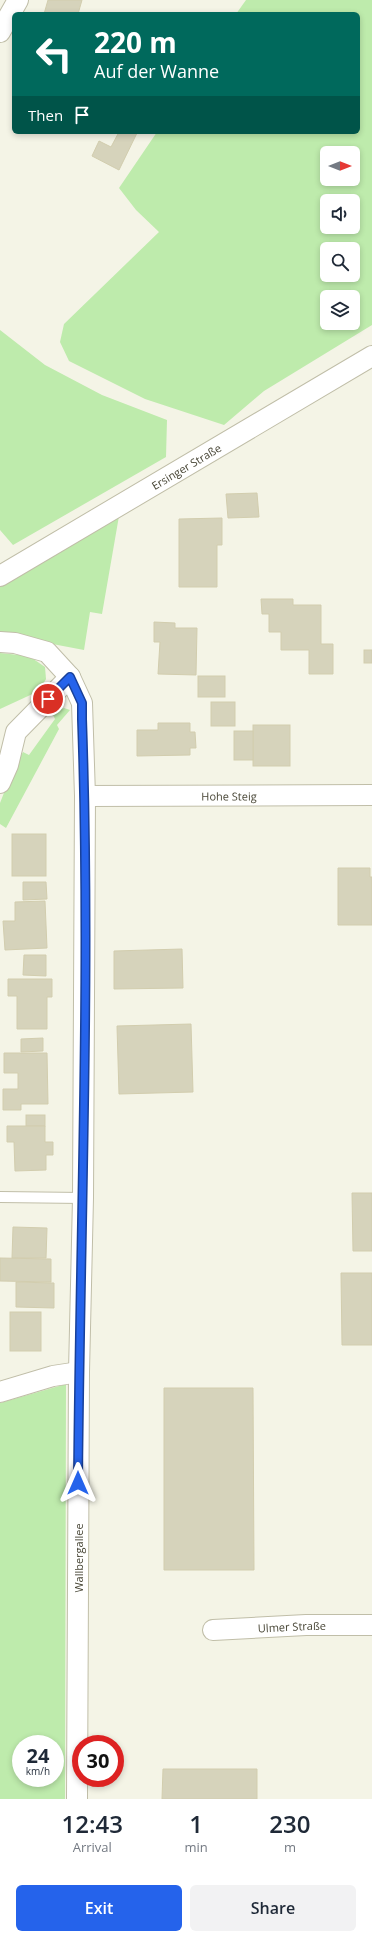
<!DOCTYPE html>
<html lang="en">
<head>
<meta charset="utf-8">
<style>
  :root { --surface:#fff; --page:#f2f2f3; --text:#1f2937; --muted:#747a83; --accent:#2563eb }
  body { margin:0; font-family:"Open Sans",sans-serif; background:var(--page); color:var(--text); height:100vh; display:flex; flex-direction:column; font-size:15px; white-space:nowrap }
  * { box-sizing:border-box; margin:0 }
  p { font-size:13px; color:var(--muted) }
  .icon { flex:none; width:22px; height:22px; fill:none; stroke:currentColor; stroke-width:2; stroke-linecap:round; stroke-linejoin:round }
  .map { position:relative; height:1799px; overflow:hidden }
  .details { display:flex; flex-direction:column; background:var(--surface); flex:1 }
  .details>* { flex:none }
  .top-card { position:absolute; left:12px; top:12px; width:348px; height:122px; border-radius:6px; box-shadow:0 2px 6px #0003; background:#00695c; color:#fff; overflow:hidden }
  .needle { width:26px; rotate:90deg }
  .controls { position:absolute; left:320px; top:146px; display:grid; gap:8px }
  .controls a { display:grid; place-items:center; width:40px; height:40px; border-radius:6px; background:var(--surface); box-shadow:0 2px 6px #0003; font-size:20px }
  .speed { position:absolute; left:12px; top:1735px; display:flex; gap:8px; font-size:20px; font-weight:700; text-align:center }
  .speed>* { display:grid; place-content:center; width:52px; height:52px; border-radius:50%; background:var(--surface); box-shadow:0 2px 6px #0003; line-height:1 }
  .speed small { font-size:10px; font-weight:400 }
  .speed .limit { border:6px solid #d22; background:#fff; color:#111 }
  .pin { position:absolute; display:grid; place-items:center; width:34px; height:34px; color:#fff; margin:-17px; border:2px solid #fff; border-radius:50%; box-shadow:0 1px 4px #0007 }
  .me { position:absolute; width:44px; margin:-22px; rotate:0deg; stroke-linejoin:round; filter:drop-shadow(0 0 3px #0008) }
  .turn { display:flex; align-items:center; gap:14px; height:84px; padding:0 16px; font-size:18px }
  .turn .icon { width:52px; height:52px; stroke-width:2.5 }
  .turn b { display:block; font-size:28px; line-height:34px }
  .then { display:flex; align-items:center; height:38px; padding:0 16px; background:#0003; gap:8px; font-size:15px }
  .eta { display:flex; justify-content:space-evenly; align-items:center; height:68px; text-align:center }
  .eta b { font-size:24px; font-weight:600; line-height:28px }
  .primary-button { display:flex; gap:8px; margin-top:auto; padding:8px 16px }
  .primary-button a { flex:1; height:46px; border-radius:6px; background:var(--accent); color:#fff; font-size:16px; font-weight:600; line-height:46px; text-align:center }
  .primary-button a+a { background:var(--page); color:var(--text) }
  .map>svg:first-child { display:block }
</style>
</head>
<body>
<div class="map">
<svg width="372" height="1799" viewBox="0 0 372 1799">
  <rect width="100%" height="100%" fill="#f4f4e6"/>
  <g fill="#beebac" fill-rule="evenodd">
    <path d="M246,0H372V325L264,391L224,425L145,399L69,361L60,342L64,324L159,232L136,210L119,188L157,132H358V14H236ZM327,153H353V179H327ZM327,201H353V227H327ZM327,249H353V275H327ZM327,297H353V323H327Z"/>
    <path d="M0,330L45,365L102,395L167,420L166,457L13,545L0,530Z"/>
    <path d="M119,516L102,614L90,612L84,650L0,634V587Z"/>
    <path d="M0,653L29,656L45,667L46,679L39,691L0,709Z"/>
    <path d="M64,708L70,710L57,725L59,729L6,828L0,824V803L13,770L23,752L29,755L55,719L53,715L56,711Z"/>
    <path d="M66,1384L65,1799H0V1403ZM21,1744H55V1778H21Z"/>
  </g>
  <g fill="#d6d3bb" stroke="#d2cdae">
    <path d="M48,0H82L78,14H44Z"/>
    <path d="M119,132L137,133L119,170L92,156L99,141L111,147Z"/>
    <path d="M257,493L259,517L228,518L226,494Z"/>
    <path d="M222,518V545H217V587H179V519Z"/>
    <path d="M261,599H293V605H321V644H333V674H309V650H281V632H269V614H262Z"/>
    <path d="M154,622L175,623V628H197L196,675L158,674L160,642H154Z"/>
    <rect x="364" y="650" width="8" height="13"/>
    <rect x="198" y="676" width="27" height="21"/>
    <rect x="211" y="702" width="24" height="24"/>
    <path d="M158,723H190V732H195L196,748H190V755L137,756V730H158Z"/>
    <rect x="253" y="725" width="37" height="41"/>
    <rect x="234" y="731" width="19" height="29"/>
    <rect x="12" y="834" width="34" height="42"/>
    <path d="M338,868H370V877H372V925H338Z"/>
    <path d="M23,882H46L47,899L23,900Z"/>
    <path d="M45,901L47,948L5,950L3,921H15V902Z"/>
    <path d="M182,949L183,988L114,989V951Z"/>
    <path d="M24,955H46V976L23,975Z"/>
    <path d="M8,979H52V997H47V1029H17V996H8Z"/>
    <path d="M191,1024L193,1092L119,1094L117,1026Z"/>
    <path d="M43,1038V1051L21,1052V1039Z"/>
    <path d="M4,1053H47L48,1104H21V1110H3V1089H18V1073H4Z"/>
    <rect x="26" y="1115" width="19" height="11"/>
    <path d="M7,1126H45V1142H53V1155H46V1170L15,1171L14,1142H7Z"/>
    <path d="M352,1193H372V1251H353Z"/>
    <path d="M13,1227L47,1228L46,1258H12Z"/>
    <path d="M0,1258L51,1259V1282L0,1281Z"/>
    <path d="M341,1273H372V1345H342Z"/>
    <path d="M16,1282L54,1283V1308L16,1307Z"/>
    <rect x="10" y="1312" width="31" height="39"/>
    <path d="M164,1388H253L254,1570H164Z"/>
    <path d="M163,1769H257V1799H162Z"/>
  </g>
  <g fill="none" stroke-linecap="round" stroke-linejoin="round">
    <defs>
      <path id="lane" d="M0,1197L83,1198"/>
      <g id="street">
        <path d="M0,32L18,0"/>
        <path id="s1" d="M0,576L372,356"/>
        <path d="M0,642L15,643L47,652L70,677L82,703L85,796L83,1198L79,1372L77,1799"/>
        <path d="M0,783L8,765L16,732L70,677"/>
        <path id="s2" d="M85,796L372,795"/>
        <path d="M0,1392L53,1376L79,1372"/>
        <path id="s3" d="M213,1630L306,1625H372"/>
      </g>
    </defs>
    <use href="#lane" stroke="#c0bea8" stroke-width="12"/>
    <use href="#street" stroke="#c0bea8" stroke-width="22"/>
    <use href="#lane" stroke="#fff" stroke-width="10"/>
    <use href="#street" stroke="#fff" stroke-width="20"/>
  </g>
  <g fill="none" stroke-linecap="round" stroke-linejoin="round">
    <defs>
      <path id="route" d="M48,699L70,677L82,703V719C91,973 80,1228 78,1483"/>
    </defs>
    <use href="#route" stroke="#184099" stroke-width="10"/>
    <use href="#route" stroke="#2563eb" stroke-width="7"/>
  </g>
  <g text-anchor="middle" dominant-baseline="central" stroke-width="3" stroke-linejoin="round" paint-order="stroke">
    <g font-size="11" fill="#474535" stroke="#fff">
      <text stroke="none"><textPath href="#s1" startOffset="216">Ersinger Straße</textPath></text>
      <text stroke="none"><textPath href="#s2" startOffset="144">Hohe Steig</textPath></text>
      <text transform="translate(78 1558) rotate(-90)">Wallbergallee</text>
      <text stroke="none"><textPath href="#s3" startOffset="79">Ulmer Straße</textPath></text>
    </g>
  </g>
</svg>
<div class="controls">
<a><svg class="needle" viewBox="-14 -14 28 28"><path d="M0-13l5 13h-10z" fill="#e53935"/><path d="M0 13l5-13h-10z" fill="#747a83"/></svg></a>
<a><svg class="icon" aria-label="sound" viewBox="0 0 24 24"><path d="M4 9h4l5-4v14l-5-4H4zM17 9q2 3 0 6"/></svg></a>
<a><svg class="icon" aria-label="search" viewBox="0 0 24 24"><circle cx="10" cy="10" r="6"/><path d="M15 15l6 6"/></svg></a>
<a><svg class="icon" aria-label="layers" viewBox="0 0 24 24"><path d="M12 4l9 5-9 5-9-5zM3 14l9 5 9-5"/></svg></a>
</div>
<div class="speed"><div>24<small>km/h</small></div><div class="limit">30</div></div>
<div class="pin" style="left:48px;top:699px;background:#d93025"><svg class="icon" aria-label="arrive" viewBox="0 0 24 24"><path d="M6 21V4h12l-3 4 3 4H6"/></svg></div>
<svg class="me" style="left:78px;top:1483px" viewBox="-20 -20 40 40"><path d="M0-17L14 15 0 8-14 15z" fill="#2563eb" stroke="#fff" stroke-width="4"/></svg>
<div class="top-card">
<div class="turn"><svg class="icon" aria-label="left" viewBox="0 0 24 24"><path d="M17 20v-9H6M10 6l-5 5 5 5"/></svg><div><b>220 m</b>Auf der Wanne</div></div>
<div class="then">Then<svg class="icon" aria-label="arrive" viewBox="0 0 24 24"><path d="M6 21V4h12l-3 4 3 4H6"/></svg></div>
</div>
</div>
<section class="details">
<div class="eta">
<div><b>12:43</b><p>Arrival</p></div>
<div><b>1</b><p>min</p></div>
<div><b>230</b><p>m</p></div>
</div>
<div class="primary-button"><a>Exit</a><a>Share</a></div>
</section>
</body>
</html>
